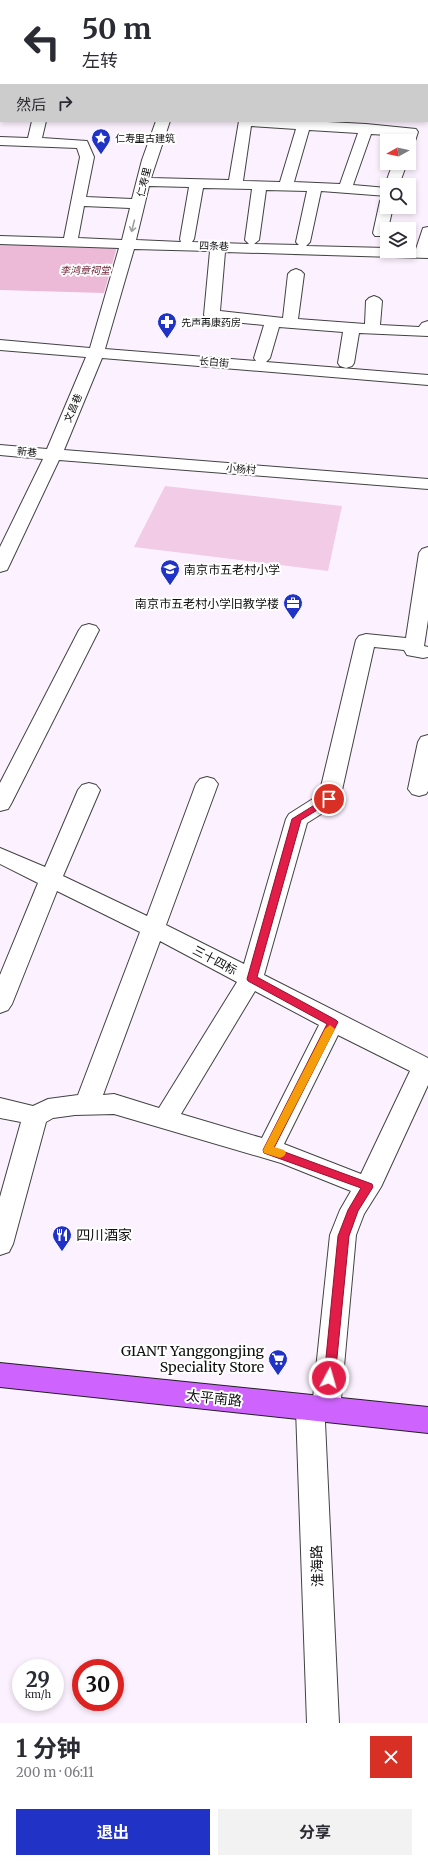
<!DOCTYPE html>
<html lang="zh">
<head>
<meta charset="utf-8">
<style>
  :root { --surface:#fff; --page:#f2f2f3; --text:#2b2b33; --muted:#7c7c81; --accent:#2133c6 }
  body { margin:0; font-family:Merriweather,"Noto Sans SC",serif; background:var(--page); color:var(--text); height:100vh; display:flex; flex-direction:column; font-size:15px; white-space:nowrap }
  * { box-sizing:border-box; margin:0 }
  p { font-size:13px; color:var(--muted) }
  .icon { flex:none; width:22px; height:22px; fill:none; stroke:currentColor; stroke-width:2; stroke-linecap:round; stroke-linejoin:round }
  .map { position:relative; height:1723px; overflow:hidden }
  .sheet { display:flex; flex-direction:column; background:var(--surface); flex:1 }
  .sheet>* { flex:none }
  .guide { position:absolute; left:0px; top:0px; width:428px; height:122px; box-shadow:0 2px 6px #0003; background:#fff; color:var(--text); overflow:hidden }
  .needle { width:26px; rotate:262deg }
  .tools { position:absolute; left:380px; top:134px; display:grid; gap:8px }
  .tools a { display:grid; place-items:center; width:36px; height:36px; border-radius:0px; background:var(--surface); box-shadow:0 2px 6px #0003; font-size:20px }
  .speed { position:absolute; left:12px; top:1659px; display:flex; gap:8px; font-size:20px; font-weight:700; text-align:center }
  .speed>* { display:grid; place-content:center; width:52px; height:52px; border-radius:50%; background:var(--surface); box-shadow:0 2px 6px #0003; line-height:1 }
  .speed small { font-size:10px; font-weight:400 }
  .speed .limit { border:6px solid #d22; background:#fff; color:#111 }
  .pin { position:absolute; display:grid; place-items:center; width:34px; height:34px; color:#fff; margin:-17px; border:2px solid #fff; border-radius:50%; box-shadow:0 1px 4px #0007 }
  .me { position:absolute; width:44px; margin:-22px; rotate:6deg; stroke-linejoin:round; filter:drop-shadow(0 0 3px #0008) }
  .turn { display:flex; align-items:center; gap:14px; height:84px; padding:0 16px; font-size:18px }
  .turn .icon { width:52px; height:52px; stroke-width:2.5 }
  .turn b { display:block; font-size:28px; line-height:34px }
  .then { display:flex; align-items:center; height:38px; padding:0 16px; background:#0003; gap:8px; font-size:15px }
  .round { display:grid; place-items:center; flex:none; width:42px; height:42px; border-radius:0px; background:var(--page) }
  .headline { display:flex; align-items:center; justify-content:space-between; height:68px; padding:0 16px }
  h1 { font-size:24px; font-weight:700; line-height:30px }
  .primary-button { display:flex; gap:8px; margin-top:auto; padding:8px 16px }
  .primary-button a { flex:1; height:46px; border-radius:0px; background:var(--accent); color:#fff; font-size:16px; font-weight:700; line-height:46px; text-align:center }
  .primary-button a+a { background:var(--page); color:var(--text) }
  .map>svg:first-child { display:block }
</style>
</head>
<body>
<div class="map">
<svg width="428" height="1723" viewBox="0 0 428 1723">
  <rect width="100%" height="100%" fill="#fcf2ff"/>
  <path fill="#ecb9d7" d="M0,244L117,247L104,293L0,290Z"/>
  <path fill="#f2cbe7" d="M165,486L342,506L328,571L134,547Z"/>
  <g fill="none" stroke-linecap="round" stroke-linejoin="round">
    <defs>
      <g id="minor">
        <rect x="162" y="0" width="12" height="1"/>
        <rect x="0" y="38" width="1" height="8"/>
        <rect x="427" y="50" width="1" height="8"/>
        <rect x="427" y="92" width="1" height="9"/>
        <path d="M32,121H46L42,138L87,141L94,157L86,197L132,199L142,160L156,121H170L151,178L229,180L239,121H308L366,124L416,129L418,132L415,141L409,145V141H401L403,136L371,134L353,185L387,188L385,185L393,163H407L399,185H387V196L321,191L310,242L306,246L387,248V251H409V249H416L423,228L428,227V258L225,252L220,311L283,318L288,274L291,271L296,269L301,271L304,274L298,319L365,324L366,301L369,298L374,296L379,298L382,301L380,325L419,327L422,323L428,321V336L359,333L354,363L352,366L346,368L340,366L338,363L343,332L279,327L270,358L266,362L428,375V385L102,358L64,450L428,479V489L59,460L9,566L7,570L0,572V547L43,459L0,455V445L47,449L86,357L0,350V340L90,348L119,248L0,244V236L64,238L80,157L77,148L0,145V137L28,138ZM251,126L296,129L280,182L243,181ZM309,130L358,133L340,184L294,182ZM149,186L189,187L180,239L181,242L136,240ZM203,188L252,189L245,240L249,244L192,242L194,239ZM266,190L307,191L296,242L299,245L254,244L259,240ZM84,206L130,208L122,240L78,238ZM134,249L210,251L204,315L206,318L212,320L264,325L254,358L256,361L105,349Z"/>
        <path d="M387,197V207H393L387,233L385,236H375L373,233L380,201L382,198Z"/>
        <path d="M428,547V620L424,646L428,647V657L423,658L407,655L404,650L374,647L340,799L337,804L307,823L264,975L428,1058V1085L381,1187L364,1214L356,1235L340,1410L336,1419L325,1422L339,1723H307L296,1409L300,1400L310,1396L313,1398L330,1235L340,1210L351,1191L281,1163L114,1114L75,1115L53,1118L46,1122L13,1244L9,1252L0,1255V1197L21,1122L0,1118V1098L33,1106L48,1099L78,1095L140,932L57,891L12,1004L8,1010L0,1013V975L38,883L0,864V848L45,867L78,790L82,785L89,783L96,785L100,790L63,876L147,916L196,784L200,779L207,777L214,779L218,784L166,925L244,964L286,819L289,814L319,795L356,640L359,636L366,634L406,638L419,553L422,549ZM160,941L237,982L159,1108L114,1094L103,1095ZM255,991L319,1025L262,1138L181,1114ZM338,1035L410,1071L361,1174L284,1144Z"/>
        <path d="M89,624L96,626L99,630L11,804L8,809L0,811V783L79,630L82,626Z"/>
        <path d="M428,735V791L426,794L419,796L412,794L408,789L418,742L421,737Z"/>
      </g>
      <path id="major" d="M0,1363L428,1407V1433L0,1387Z"/>
    </defs>
    <use href="#minor" stroke="#424242" stroke-width="2"/>
    <use href="#major" stroke="#202020" stroke-width="2"/>
    <use href="#minor" fill="#fff" fill-rule="evenodd"/>
    <use href="#major" fill="#ce64fd" fill-rule="evenodd"/>
  </g>
  <defs><path id="oneway-shaft" d="M-6 0H5M1.5-3L5.5 0L1.5 3" fill="none" stroke-width="1.6" stroke-linecap="round" stroke-linejoin="round"/></defs>
  <use stroke="#9f9f9f" href="#oneway-shaft" transform="translate(133 226) rotate(104)"/>
  <path fill="#e11d48" stroke="#92132f" d="M329,796L333,799L332,801L301,820L257,977L336,1020L338,1022L274,1148L372,1184L373,1187L358,1211L349,1236L335,1378L334,1382L329,1383L325,1382L324,1378L338,1236L348,1210L361,1188L264,1153L263,1150L327,1024L248,981L247,979L292,819Z"/>
  <path fill="#f59e0b" d="M330,1025L335,1029L274,1147L284,1150L286,1153L284,1156L280,1158L264,1153L263,1150L325,1029Z"/>
  <defs>
    <symbol id="sight-pin" viewBox="-11 -11 22 30"><path d="M0 17L-7.5 6A9.5 9.5 0 1 1 7.5 6Z" fill="#2133c6" stroke="#fff"/><path d="M0-6L1.8-2.2L6-1.7L2.9 1.2L3.7 5.4L0 3.3L-3.7 5.4L-2.9 1.2L-6-1.7L-1.8-2.2Z" fill="#fff"/></symbol>
    <symbol id="pharmacy-pin" viewBox="-11 -11 22 30"><path d="M0 17L-7.5 6A9.5 9.5 0 1 1 7.5 6Z" fill="#2133c6" stroke="#fff"/><path d="M-2-6h4v4h4v4h-4v4h-4v-4h-4v-4h4Z" fill="#fff"/></symbol>
    <symbol id="school-pin" viewBox="-11 -11 22 30"><path d="M0 17L-7.5 6A9.5 9.5 0 1 1 7.5 6Z" fill="#2133c6" stroke="#fff"/><path d="M0-5L7-2L0 1L-7-2ZM-4 1L0 2.5L4 1V4Q0 6-4 4Z" fill="#fff"/></symbol>
    <symbol id="office-pin" viewBox="-11 -11 22 30"><path d="M0 17L-7.5 6A9.5 9.5 0 1 1 7.5 6Z" fill="#2133c6" stroke="#fff"/><path d="M-6-3h4V-5.5h4V-3h4V5H-6ZM-1-4.5V-3h2v-1.5ZM-6 0V1H6V0Z" fill="#fff"/></symbol>
    <symbol id="restaurant-pin" viewBox="-11 -11 22 30"><path d="M0 17L-7.5 6A9.5 9.5 0 1 1 7.5 6Z" fill="#2133c6" stroke="#fff"/><path d="M-5-6h1v4h1v-4h1v4h1v-4h1v5L-1.5 .5V6h-2V.5L-5-1ZM5-6V6H3V1.5H1.5Q1.5-4 5-6Z" fill="#fff"/></symbol>
    <symbol id="supermarket-pin" viewBox="-11 -11 22 30"><path d="M0 17L-7.5 6A9.5 9.5 0 1 1 7.5 6Z" fill="#2133c6" stroke="#fff"/><path d="M-6-5.5h2.5l.6 2H6L4.5 2H-2.5L-4.4-4H-6ZM-1.5 3.2a1.3 1.3 0 1 0 .1 0ZM3 3.2a1.3 1.3 0 1 0 .1 0Z" fill="#fff"/></symbol>
  </defs>
  <g fill-rule="evenodd">
    <use href="#sight-pin" x="90" y="127" width="22" height="30"/>
    <use href="#pharmacy-pin" x="156" y="311" width="22" height="30"/>
    <use href="#school-pin" x="159" y="558" width="22" height="30"/>
    <use href="#office-pin" x="282" y="592" width="22" height="30"/>
    <use href="#restaurant-pin" x="51" y="1224" width="22" height="30"/>
    <use href="#supermarket-pin" x="267" y="1348" width="22" height="30"/>
  </g>
  <g text-anchor="middle" dominant-baseline="central" stroke-width="4" stroke-linejoin="round" paint-order="stroke">
    <g font-size="10" fill="#0f0f0f" stroke="#fff" text-anchor="start">
      <text x="115" y="138">仁寿里古建筑</text>
      <text x="181" y="322">先声再康药房</text>
    </g>
    <g font-size="10" fill="#0f0f0f" stroke="#fff">
      <text transform="translate(144 182) rotate(-76)">仁寿里</text>
      <text transform="translate(214 246) rotate(2)">四条巷</text>
      <text transform="translate(214 362) rotate(5)">长白街</text>
      <text transform="translate(73 408) rotate(-67)">文昌巷</text>
      <text transform="translate(27 452) rotate(5)">新巷</text>
      <text transform="translate(241 469) rotate(4)">小杨村</text>
    </g>
    <g font-size="10" font-style="italic" fill="#6b1c31" stroke="#fff">
      <text x="85" y="270">李鸿章祠堂</text>
    </g>
    <g font-size="12" fill="#0f0f0f" stroke="#fff" text-anchor="start">
      <text x="184" y="569">南京市五老村小学</text>
      <text x="279" y="603" text-anchor="end">南京市五老村小学旧教学楼</text>
    </g>
    <g font-size="12" fill="#0f0f0f" stroke="#fff">
      <text transform="translate(215 960) rotate(28)">三十四标</text>
    </g>
    <g font-size="14" fill="#0f0f0f" stroke="#fff" text-anchor="start">
      <text x="76" y="1235">四川酒家</text>
      <text x="264" y="1351" text-anchor="end">GIANT Yanggongjing<tspan x="264" dy="16">Speciality Store</tspan></text>
    </g>
    <g font-size="14" fill="#0f0f0f" stroke="#fff">
      <text transform="translate(214 1398) rotate(6)">太平南路</text>
      <text transform="translate(317 1566) rotate(-92)">淮海路</text>
    </g>
  </g>
</svg>
<div class="tools">
<a><svg class="needle" viewBox="-14 -14 28 28"><path d="M0-13l5 13h-10z" fill="#e53935"/><path d="M0 13l5-13h-10z" fill="#7c7c81"/></svg></a>
<a><svg class="icon" aria-label="search" viewBox="0 0 24 24"><circle cx="10" cy="10" r="6"/><path d="M15 15l6 6"/></svg></a>
<a><svg class="icon" aria-label="layers" viewBox="0 0 24 24"><path d="M12 4l9 5-9 5-9-5zM3 14l9 5 9-5"/></svg></a>
</div>
<div class="speed"><div>29<small>km/h</small></div><div class="limit">30</div></div>
<div class="pin" style="left:329px;top:799px;background:#d93025"><svg class="icon" aria-label="arrive" viewBox="0 0 24 24"><path d="M6 21V4h12l-3 4 3 4H6"/></svg></div>
<svg class="me" style="left:329px;top:1378px" viewBox="-20 -20 40 40"><circle r="17" fill="#e11d48" stroke="#fff" stroke-width="3"/><path d="M0-11L8 9 0 5-8 9z" fill="#fff"/></svg>
<div class="guide">
<div class="turn"><svg class="icon" aria-label="left" viewBox="0 0 24 24"><path d="M17 20v-9H6M10 6l-5 5 5 5"/></svg><div><b>50 m</b>左转</div></div>
<div class="then">然后<svg class="icon" aria-label="right" viewBox="0 0 24 24"><path d="M7 20v-9h11M14 6l5 5-5 5"/></svg></div>
</div>
</div>
<section class="sheet">
<div class="headline"><div><h1>1 分钟</h1><p>200 m · 06:11</p></div><a class="round" style="background:#d93025;color:#fff"><svg class="icon" aria-label="close" viewBox="0 0 24 24"><path d="M6 6l12 12M18 6L6 18"/></svg></a></div>
<div class="primary-button"><a>退出</a><a>分享</a></div>
</section>
</body>
</html>
